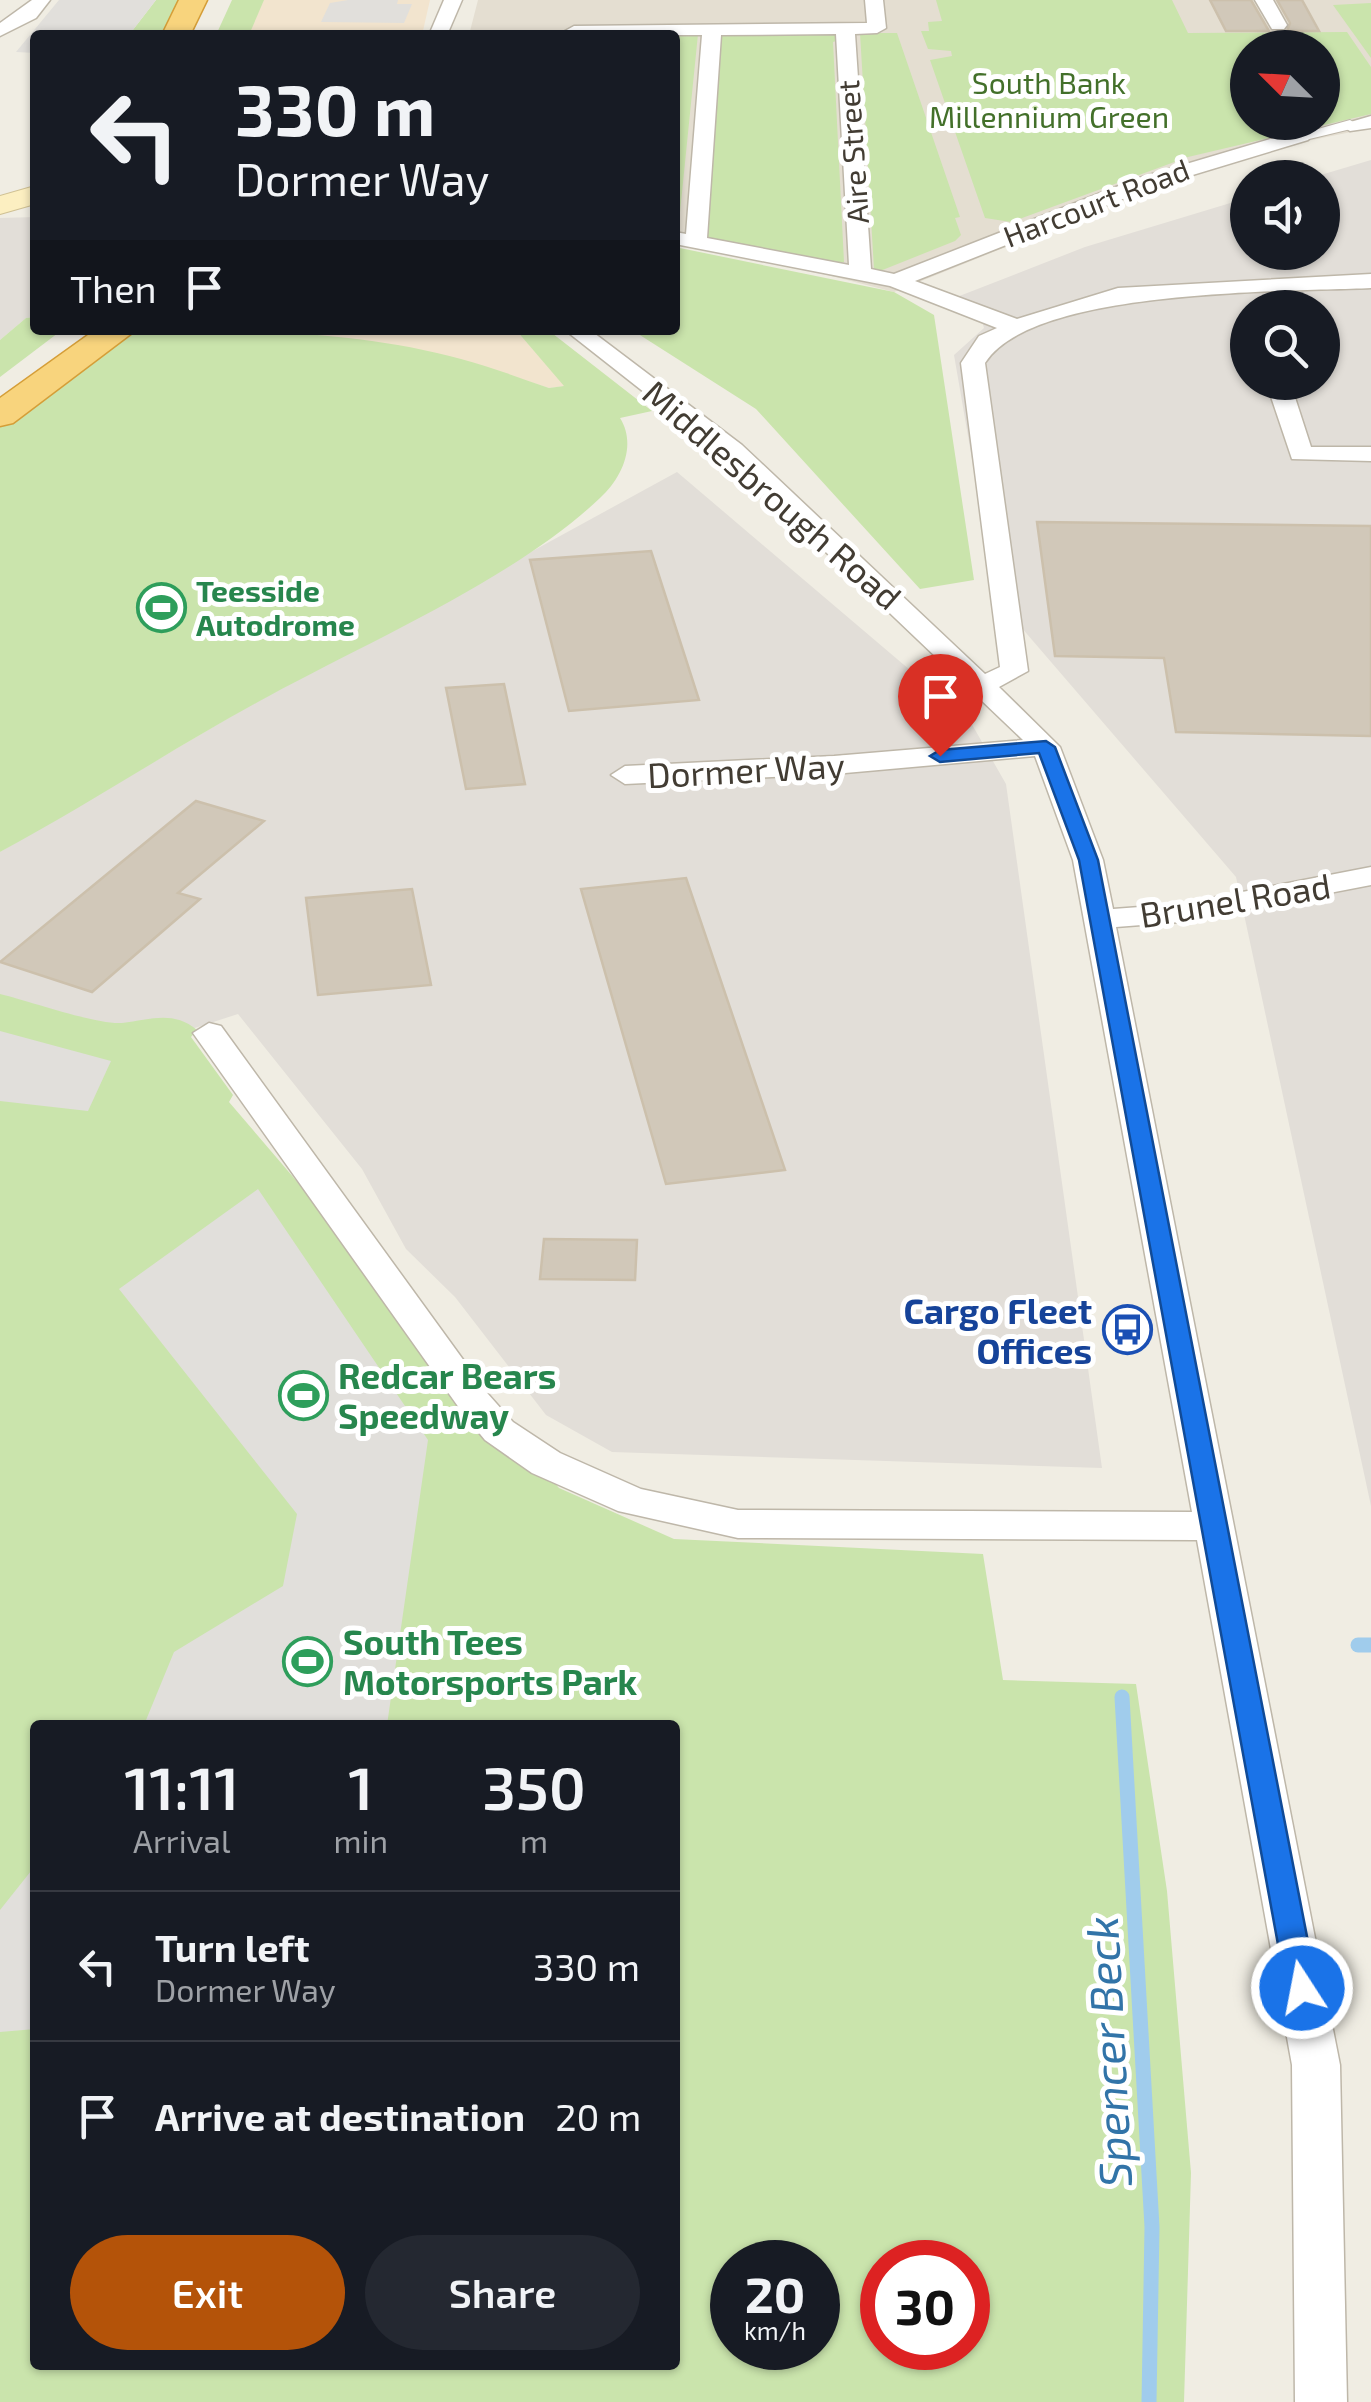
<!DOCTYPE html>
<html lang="en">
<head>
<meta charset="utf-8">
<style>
  :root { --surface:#171b24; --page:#242831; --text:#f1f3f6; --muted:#9ea1a6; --line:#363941; --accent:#b45309 }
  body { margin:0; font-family:"Exo 2",sans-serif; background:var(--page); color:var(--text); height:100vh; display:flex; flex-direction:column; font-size:38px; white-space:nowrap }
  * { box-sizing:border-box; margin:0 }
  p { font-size:32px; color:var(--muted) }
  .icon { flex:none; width:55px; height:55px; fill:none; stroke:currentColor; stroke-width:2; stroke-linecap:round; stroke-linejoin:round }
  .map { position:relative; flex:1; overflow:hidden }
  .side { position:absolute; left:30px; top:1720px; width:650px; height:650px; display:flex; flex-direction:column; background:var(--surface); border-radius:10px; box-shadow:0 2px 8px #0004 }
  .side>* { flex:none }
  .guide { position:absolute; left:30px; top:30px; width:650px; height:305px; border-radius:10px; box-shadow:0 2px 8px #0004; background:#171b24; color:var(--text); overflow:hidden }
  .needle { width:65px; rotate:294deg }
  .tools { position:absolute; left:1230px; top:30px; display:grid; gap:20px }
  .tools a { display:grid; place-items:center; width:110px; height:110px; border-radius:50%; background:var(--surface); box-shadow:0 2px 8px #0004; font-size:50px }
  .speed { position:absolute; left:710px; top:2240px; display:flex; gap:20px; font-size:50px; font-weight:700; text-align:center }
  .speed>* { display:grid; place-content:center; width:130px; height:130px; border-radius:50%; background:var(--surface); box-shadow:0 2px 8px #0004; line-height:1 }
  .speed small { font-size:25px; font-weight:400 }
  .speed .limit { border:15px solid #d22; background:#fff; color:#111 }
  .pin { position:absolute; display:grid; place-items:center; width:85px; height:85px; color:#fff; margin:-102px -42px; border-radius:50% 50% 50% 0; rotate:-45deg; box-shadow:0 0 10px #0007 }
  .pin .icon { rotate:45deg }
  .me { position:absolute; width:110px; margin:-55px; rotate:349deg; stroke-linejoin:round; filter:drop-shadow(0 0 8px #0008) }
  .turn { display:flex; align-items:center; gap:35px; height:210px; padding:0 40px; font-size:45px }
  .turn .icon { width:130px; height:130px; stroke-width:2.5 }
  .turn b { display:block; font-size:70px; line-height:85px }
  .then { display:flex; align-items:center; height:95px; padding:0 40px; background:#0003; gap:20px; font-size:38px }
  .eta { display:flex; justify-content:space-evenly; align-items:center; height:170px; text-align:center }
  .eta b { font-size:60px; font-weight:600; line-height:70px }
  .primary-button { display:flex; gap:20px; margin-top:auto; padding:20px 40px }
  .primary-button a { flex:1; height:115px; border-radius:60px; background:var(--accent); color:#fff; font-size:40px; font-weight:600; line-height:115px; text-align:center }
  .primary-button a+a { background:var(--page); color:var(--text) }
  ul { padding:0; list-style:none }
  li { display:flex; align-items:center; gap:30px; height:150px; padding:0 40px; border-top:2px solid var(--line) }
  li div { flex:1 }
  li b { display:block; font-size:38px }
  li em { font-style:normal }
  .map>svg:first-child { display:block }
</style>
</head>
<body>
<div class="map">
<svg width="1371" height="2402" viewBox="0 0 1371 2402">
  <rect width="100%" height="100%" fill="#f0ede3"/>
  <path fill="#e4ded1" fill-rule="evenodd" d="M478,0H1371V128L1257,151L1202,168L894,292L675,236V35H469ZM1248,48H1322V122H1248Z"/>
  <g fill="#f2e4ce">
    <path d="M251,0H430L422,35H237Z"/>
    <path d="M254,330H516L565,386L549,388L462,360L405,348Z"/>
  </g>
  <g fill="#e2ded8" fill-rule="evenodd">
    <path d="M1371,160V1506L1236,877L996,598L954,355L984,328L982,321L944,302L1085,247L1247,198L1248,252H1322V178L1314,177ZM1248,308H1322V382H1248Z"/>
    <path d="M35,217V317L26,318L0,340V218Z"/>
    <path d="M677,472L970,721L1006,784L1102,1468L612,1452L546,1415L455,1297L406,1249L362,1169L238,1014L170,1036L0,1011V852L244,709Z"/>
  </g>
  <g fill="#cae4ac" fill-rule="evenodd">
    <path d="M156,0H181L165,35H129Z"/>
    <path d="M232,0H264L249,35H216Z"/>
    <path d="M936,0H1172L1188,33L1347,32L1371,67V114L1188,157L1011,222L985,218L930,60L952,56L951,51L928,49L921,31H929L928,22L942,21ZM1248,48H1322V122H1248Z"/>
    <path d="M1371,3V58L1333,5Z"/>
    <path d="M835,32L839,40L833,42L844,262L835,265L701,237L714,33Z"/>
    <path d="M860,33H897L960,217L955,218L961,235L955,241L880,271L874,269Z"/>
    <path d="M698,34L678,232L675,35H580Z"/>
    <path d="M675,247L894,292L934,315L974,580L920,589L756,409L632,330H675Z"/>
    <path d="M35,317V330H62L0,377V340L26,318Z"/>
    <path d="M132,330C241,330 356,330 461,359C491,367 520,378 549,388L564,386L516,330H548L652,411L620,418C637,445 622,478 600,498C516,578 372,640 269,696C178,745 91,803 0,852V425Z"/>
    <path d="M0,994C29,1001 97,1025 122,1023C150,1020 173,1010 197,1030L191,1037L233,1095L229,1102L559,1488L674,1539L983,1554L1003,1680L1136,1684L1167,1891L1191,2173L1184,2402H0ZM35,1725H675V2365H35ZM732,2262H818V2348H732ZM882,2262H968V2348H882Z"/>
  </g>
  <g fill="#e1dfdb">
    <path d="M59,0H156L129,35H35V53L16,52Z"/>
    <path d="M348,0H398L397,4H412L404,23L321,22L330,3Z"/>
    <path d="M0,1031L111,1061L88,1111L0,1101Z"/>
    <path d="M258,1189L428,1440L387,1725H144L174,1652L283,1586L297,1514L119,1289Z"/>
    <path d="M35,1866V2029L0,2032V1910Z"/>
  </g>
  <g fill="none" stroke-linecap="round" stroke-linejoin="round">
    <g stroke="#a0ccec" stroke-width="15">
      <path d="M1358,1645H1371"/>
      <path d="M1122,1697L1152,2227L1149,2402"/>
    </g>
  </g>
  <g fill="#d1c8b9" stroke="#ccc0ac" stroke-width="2.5">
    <path d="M1210,0H1251L1269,31H1226Z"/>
    <path d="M1277,0H1302L1319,31H1287L1290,23Z"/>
    <path d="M1037,522L1371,526V736L1176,732L1164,658L1055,656Z"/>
    <path d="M651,551L699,700L569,711L530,560Z"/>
    <path d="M504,684L525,784L466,789L446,688Z"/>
    <path d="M196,801L264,821L178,893L200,899L92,992L0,962Z"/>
    <path d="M686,878L785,1170L666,1184L581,889Z"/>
    <path d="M412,889L431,985L318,995L306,898Z"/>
    <path d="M544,1239L637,1240L635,1280L540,1279Z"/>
  </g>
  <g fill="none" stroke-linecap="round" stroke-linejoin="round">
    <defs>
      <path id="pedestrian" d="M1350,120L1358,125L1355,128L1301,141L1293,136Z"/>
      <g id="minor">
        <path d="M32,0H50L36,18L0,36V23Z"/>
        <path d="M444,0H462L447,35H429Z"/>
        <path d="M865,0H883L886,28L877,33L855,34L871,269L894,274L1139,178L1301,130L1311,136L1308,140L1153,187L915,281L1017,319L1118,288L1371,274V288C1285,292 1032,288 985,363L1028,671L999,687L1060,747L1103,860L1113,909L1180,904L1371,867V885L1180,922L1116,927L1340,2065L1347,2402H1295L1292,2065L1197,1540L738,1538L618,1511L532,1473L485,1440L462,1412L193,1033L209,1023L221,1026L488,1394L513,1422L560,1453L641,1489L738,1510L1192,1512L1073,860L1035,756L834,774L625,784L611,775L625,766L834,756L1023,740L724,455L565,330H590L742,445L985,674L1000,667L961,363L979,336L997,328L890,286L675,244V232L686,234L702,35H568L565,31L574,26L867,23ZM836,34L849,265L707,238L721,35Z"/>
        <path d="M1255,0H1273L1287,25L1284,29H1272Z"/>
        <path d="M1371,116V128L1350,131L1340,125Z"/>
        <path d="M1266,382H1290L1311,447H1371V461L1292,459Z"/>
      </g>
      <path id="secondary" d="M35,186V204L0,214V196Z"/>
      <g id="trunk">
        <path d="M179,0H207L190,35H162Z"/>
        <path d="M95,330H136L13,423L0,426V398Z"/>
      </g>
    </defs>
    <use href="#pedestrian" stroke="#beb7a9" stroke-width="2"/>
    <use href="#minor" stroke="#beb7a9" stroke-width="3"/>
    <use href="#secondary" stroke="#cfc094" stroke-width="2"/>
    <use href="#trunk" stroke="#d59e38" stroke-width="3"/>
    <use href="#pedestrian" fill="#fff" fill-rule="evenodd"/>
    <use href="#minor" fill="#fff" fill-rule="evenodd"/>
    <use href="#secondary" fill="#fcefc1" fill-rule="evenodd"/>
    <use href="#trunk" fill="#f8d47d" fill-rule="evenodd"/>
  </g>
  <path fill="#1a73e8" stroke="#114b97" stroke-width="2.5" d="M1046,741L1055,747L1098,860L1317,1988L1312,1997L1302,2001L1291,1997L1286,1988L1079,860L1039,753L940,762L930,756L940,750Z"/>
  <defs>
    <symbol id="stadium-ring" viewBox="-11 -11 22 22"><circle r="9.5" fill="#fff" stroke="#2e9e5b" stroke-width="1.5"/><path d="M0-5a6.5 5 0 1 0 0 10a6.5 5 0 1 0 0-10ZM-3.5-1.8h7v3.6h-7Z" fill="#2e9e5b"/></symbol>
    <symbol id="bus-ring" viewBox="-11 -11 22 22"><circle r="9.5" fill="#fff" stroke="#1a4fb4" stroke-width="1.5"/><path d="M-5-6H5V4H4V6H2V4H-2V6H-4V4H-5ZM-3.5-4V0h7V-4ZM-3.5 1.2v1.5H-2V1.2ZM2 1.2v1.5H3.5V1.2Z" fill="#1a4fb4"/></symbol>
  </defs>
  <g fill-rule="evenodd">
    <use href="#stadium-ring" x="134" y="580" width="55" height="55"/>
    <use href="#bus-ring" x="1100" y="1302" width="55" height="55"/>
    <use href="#stadium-ring" x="276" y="1368" width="55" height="55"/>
    <use href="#stadium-ring" x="280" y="1634" width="55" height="55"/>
  </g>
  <g text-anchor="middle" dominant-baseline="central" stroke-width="10" stroke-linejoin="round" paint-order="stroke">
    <g font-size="30" fill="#43702a" stroke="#fff">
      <text x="1049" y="82">South Bank<tspan x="1049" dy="34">Millennium Green</tspan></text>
    </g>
    <g font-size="30" fill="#423c33" stroke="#fff">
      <text transform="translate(852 152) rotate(-94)">Aire Street</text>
      <text transform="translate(1096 202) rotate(-21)">Harcourt Road</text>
    </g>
    <g font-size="30" font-weight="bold" fill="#27864d" stroke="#fff" text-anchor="start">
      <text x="196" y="590">Teesside<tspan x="196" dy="34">Autodrome</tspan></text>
    </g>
    <g font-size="35" fill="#423c33" stroke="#fff">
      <text transform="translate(773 494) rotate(41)">Middlesbrough Road</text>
      <text transform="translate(746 769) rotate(-3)">Dormer Way</text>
      <text transform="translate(1235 899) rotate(-9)">Brunel Road</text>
    </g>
    <g font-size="35" font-weight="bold" fill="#164399" stroke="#fff" text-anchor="end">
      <text x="1092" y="1310">Cargo Fleet<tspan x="1092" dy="40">Offices</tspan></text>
    </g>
    <g font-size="35" font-weight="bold" fill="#27864d" stroke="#fff" text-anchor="start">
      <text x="338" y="1375">Redcar Bears<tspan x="338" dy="40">Speedway</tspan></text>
      <text x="343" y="1641">South Tees<tspan x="343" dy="40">Motorsports Park</tspan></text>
    </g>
    <g font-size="45" font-style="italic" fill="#3274a8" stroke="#fff">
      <text transform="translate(1107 2052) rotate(-93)">Spencer Beck</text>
    </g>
  </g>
</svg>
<div class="tools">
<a><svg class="needle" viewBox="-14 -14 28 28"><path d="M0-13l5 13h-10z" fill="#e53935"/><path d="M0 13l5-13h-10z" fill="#9ea1a6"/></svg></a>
<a><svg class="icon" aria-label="sound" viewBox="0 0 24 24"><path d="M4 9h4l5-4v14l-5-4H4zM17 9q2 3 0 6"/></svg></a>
<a><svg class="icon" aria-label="search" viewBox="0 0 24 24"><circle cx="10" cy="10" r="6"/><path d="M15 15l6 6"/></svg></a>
</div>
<div class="speed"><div>20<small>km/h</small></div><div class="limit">30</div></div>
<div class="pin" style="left:940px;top:756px;background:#d93025"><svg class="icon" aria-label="arrive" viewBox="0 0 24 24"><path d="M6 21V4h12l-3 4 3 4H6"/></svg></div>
<svg class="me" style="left:1302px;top:1988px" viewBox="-20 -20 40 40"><circle r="17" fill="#1a73e8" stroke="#fff" stroke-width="3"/><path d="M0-11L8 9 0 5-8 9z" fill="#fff"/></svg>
<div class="guide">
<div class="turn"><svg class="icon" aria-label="left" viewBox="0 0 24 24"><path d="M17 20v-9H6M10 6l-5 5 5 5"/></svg><div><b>330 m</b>Dormer Way</div></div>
<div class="then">Then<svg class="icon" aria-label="arrive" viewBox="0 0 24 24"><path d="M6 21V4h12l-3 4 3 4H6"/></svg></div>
</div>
<section class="side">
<div class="eta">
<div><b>11:11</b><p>Arrival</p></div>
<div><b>1</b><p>min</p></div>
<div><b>350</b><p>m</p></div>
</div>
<ul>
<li><svg class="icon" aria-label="left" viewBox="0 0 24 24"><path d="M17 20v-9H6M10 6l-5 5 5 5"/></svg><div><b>Turn left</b><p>Dormer Way</p></div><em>330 m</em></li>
<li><svg class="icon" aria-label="arrive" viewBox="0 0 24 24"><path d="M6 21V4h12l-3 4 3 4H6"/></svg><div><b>Arrive at destination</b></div><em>20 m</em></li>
</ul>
<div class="primary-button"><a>Exit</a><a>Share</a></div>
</section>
</div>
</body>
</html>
